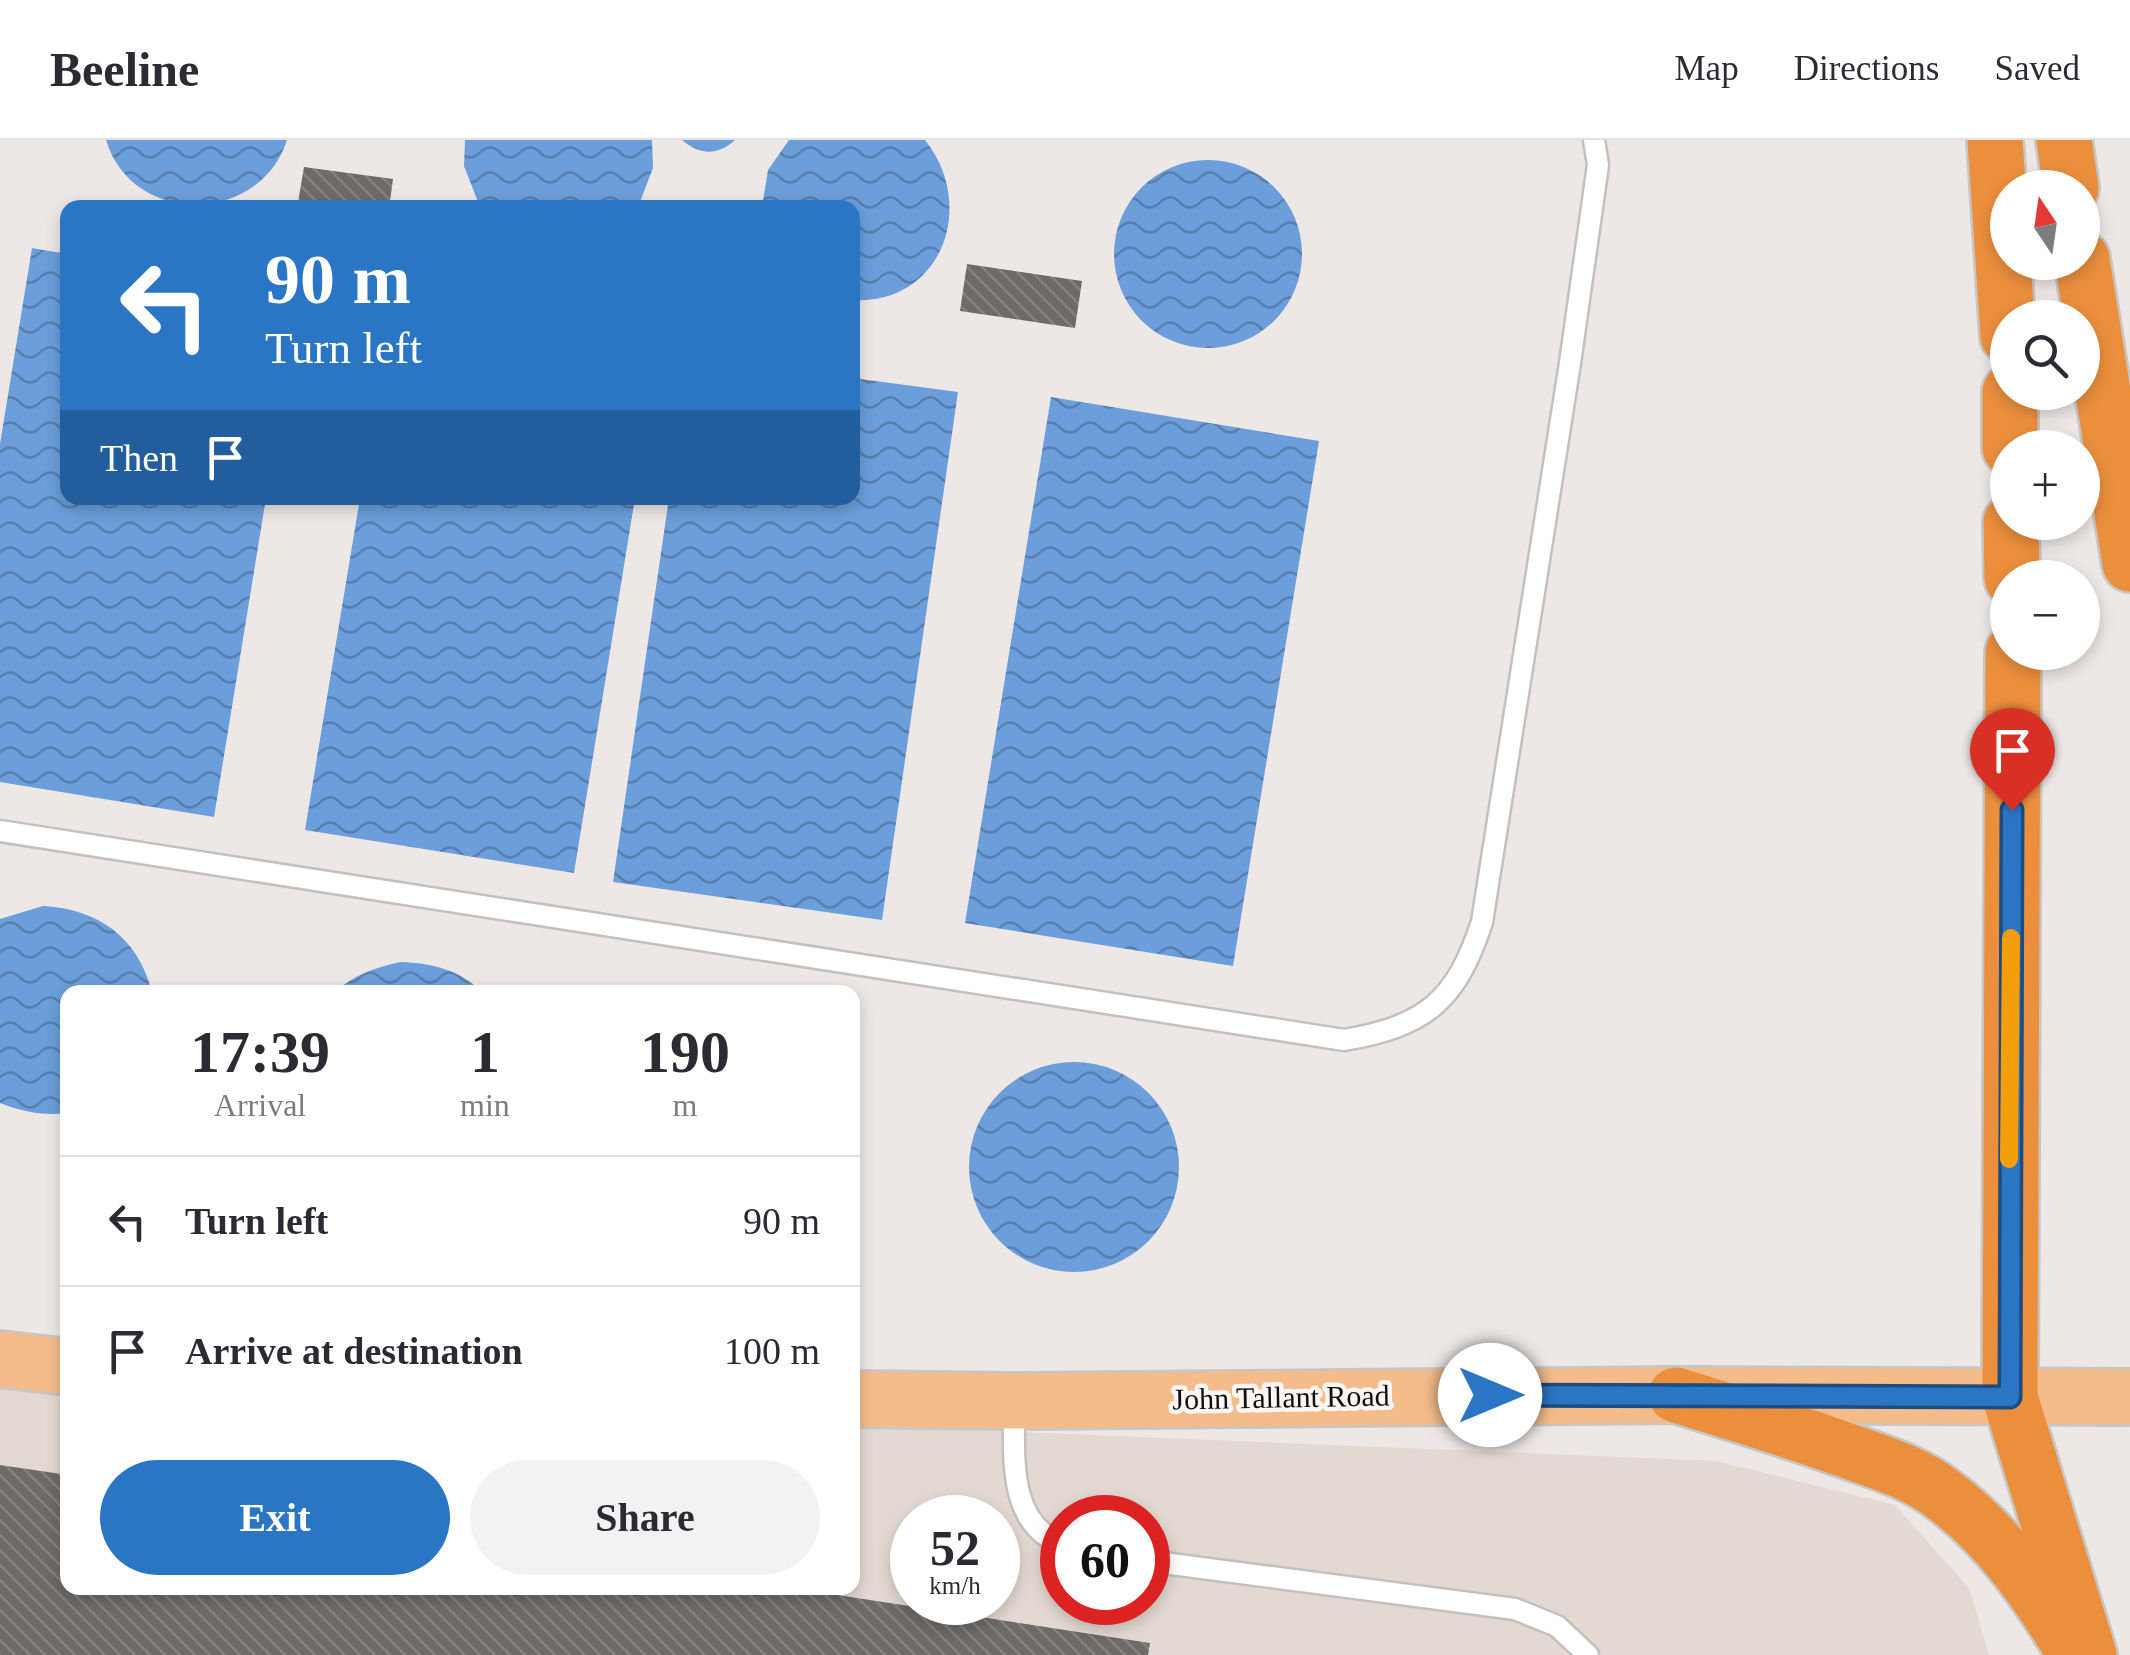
<!DOCTYPE html>
<html lang="en">
<head>
<meta charset="utf-8">
<style>
  :root { --surface:#fff; --page:#f2f2f3; --text:#2b2b33; --muted:#7c7c81; --line:#e1e1e2; --accent:#2b75c5 }
  body { margin:0; font-family:"Times New Roman",serif; background:var(--page); color:var(--text); height:100vh; display:flex; flex-direction:column; font-size:38px; white-space:nowrap }
  * { box-sizing:border-box; margin:0 }
  p { font-size:32px; color:var(--muted) }
  .icon { flex:none; width:55px; height:55px; fill:none; stroke:currentColor; stroke-width:2; stroke-linecap:round; stroke-linejoin:round }
  .map { position:relative; flex:1; overflow:hidden }
  .side { position:absolute; left:60px; top:845px; width:800px; height:610px; display:flex; flex-direction:column; background:var(--surface); border-radius:20px; box-shadow:0 5px 15px #0003 }
  .side>* { flex:none }
  .guide { position:absolute; left:60px; top:60px; width:800px; height:305px; border-radius:20px; box-shadow:0 5px 15px #0003; background:#2b75c5; color:#fff; overflow:hidden }
  .needle { width:65px; rotate:347deg }
  .controls { position:absolute; left:1990px; top:30px; display:grid; gap:20px }
  .controls a { display:grid; place-items:center; width:110px; height:110px; border-radius:50%; background:var(--surface); box-shadow:0 5px 15px #0003; font-size:50px }
  .speed { position:absolute; left:890px; top:1355px; display:flex; gap:20px; font-size:50px; font-weight:700; text-align:center }
  .speed>* { display:grid; place-content:center; width:130px; height:130px; border-radius:50%; background:var(--surface); box-shadow:0 5px 15px #0003; line-height:1 }
  .speed small { font-size:25px; font-weight:400 }
  .speed .limit { border:15px solid #d22; background:#fff; color:#111 }
  .pin { position:absolute; display:grid; place-items:center; width:85px; height:85px; color:#fff; margin:-102px -42px; border-radius:50% 50% 50% 0; rotate:-45deg; box-shadow:0 0 10px #0007 }
  .pin .icon { rotate:45deg }
  .me { position:absolute; width:110px; margin:-55px; rotate:90deg; stroke-linejoin:round; filter:drop-shadow(0 0 8px #0008) }
  .turn { display:flex; align-items:center; gap:35px; height:210px; padding:0 40px; font-size:45px }
  .turn .icon { width:130px; height:130px; stroke-width:2.5 }
  .turn b { display:block; font-size:70px; line-height:85px }
  .then { display:flex; align-items:center; height:95px; padding:0 40px; background:#0003; gap:20px; font-size:38px }
  .eta { display:flex; justify-content:space-evenly; align-items:center; height:170px; text-align:center }
  .eta b { font-size:60px; font-weight:800; line-height:70px }
  .action { display:flex; gap:20px; margin-top:auto; padding:20px 40px }
  .action a { flex:1; height:115px; border-radius:60px; background:var(--accent); color:#fff; font-size:40px; font-weight:800; line-height:115px; text-align:center }
  .action a+a { background:var(--page); color:var(--text) }
  ul { padding:0; list-style:none }
  li { display:flex; align-items:center; gap:30px; height:130px; padding:0 40px; border-top:2px solid var(--line) }
  li div { flex:1 }
  li b { display:block; font-size:38px }
  li em { font-style:normal }
  header { display:flex; align-items:center; gap:60px; box-sizing:border-box; height:140px; padding:0 50px; background:var(--surface); border-bottom:2px solid var(--line) }
  header strong { font-size:48px }
  nav { display:flex; gap:55px; margin-inline-start:auto; font-size:35px }
  .map>svg:first-child { display:block }
</style>
</head>
<body>
<header>
<strong>Beeline</strong>
<nav><a>Map</a><a>Directions</a><a>Saved</a></nav>
</header>
<div class="map">
<svg width="2130" height="1515" viewBox="0 0 2130 1515">
  <defs>
    <pattern id="water-waves" width="16" height="10" patternUnits="userSpaceOnUse" patternTransform="scale(2.5)"><rect width="16" height="10" fill="#6b9eda"/><path d="M0 5q4-4 8 0t8 0" fill="none" stroke="#577faf"/></pattern>
    <pattern id="building-back-hatch" width="6" height="6" patternUnits="userSpaceOnUse" patternTransform="scale(2.5)"><rect width="6" height="6" fill="#6d6a67"/><path d="M-1 5l2 2M0 0l6 6M5-1l2 2" fill="none" stroke="#84817f"/></pattern>
  </defs>
  <rect width="100%" height="100%" fill="#ede8e6"/>
  <path fill="#e4d9d2" fill-rule="evenodd" d="M0,1239L67,1248L68,1448H852L853,1285L1716,1321L1895,1365L1969,1448L1989,1515H0ZM912,1378H998V1462H912ZM1062,1378H1148V1462H1062Z"/>
  <g fill="url(#water-waves)">
    <path d="M106,0H287C260,85 132,87 106,0Z"/>
    <path d="M465,0H652L653,28L638,67H480L464,26Z"/>
    <path d="M682,0H735C717,16 700,15 682,0Z"/>
    <path d="M789,0H925C978,66 941,165 853,160L852,68L762,67L768,30Z"/>
    <circle cx="1208" cy="114" r="94"/>
    <path d="M32,108L67,114L68,358H266L214,677L0,642V304Z"/>
    <path d="M853,238L958,252L882,780L613,742L669,358H852Z"/>
    <path d="M1051,257L1319,301L1233,826L965,783Z"/>
    <path d="M360,358H635L574,733L305,690Z"/>
    <path d="M43,766C98,769 138,797 152,852H68L67,973C43,976 23,972 0,963V779Z"/>
    <path d="M401,822C432,823 460,830 482,852H334C355,835 375,827 401,822Z"/>
    <circle cx="1074" cy="1027" r="105"/>
  </g>
  <g fill="url(#building-back-hatch)">
    <path d="M304,27L393,39L389,68H297Z"/>
    <path d="M967,124L1082,141L1075,188L960,171Z"/>
    <path d="M0,1325L68,1335V1448H792L1150,1503L1148,1515H0Z"/>
  </g>
  <g fill="none" stroke-linecap="round" stroke-linejoin="round">
    <defs>
      <g id="lane">
        <path d="M0,691L1344,900C1426,886 1456,861 1482,782L1570,223L1598,25L1594,0"/>
        <path d="M1014,1261C1015,1310 1005,1383 1062,1404"/>
        <path d="M1148,1421L1515,1469L1557,1486L1588,1515"/>
      </g>
      <g id="primary">
        <path d="M0,1219L68,1227"/>
        <path d="M852,1259L1014,1261L1676,1255L2130,1257"/>
      </g>
      <g id="highway">
        <path d="M1995,0L2008,196"/>
        <path d="M2064,0L2071,48"/>
        <path d="M2082,119L2130,424"/>
        <path d="M2010,252V308"/>
        <path d="M2011,382L2012,438"/>
        <path d="M2013,512L2010,1257L2089,1515"/>
        <path d="M1676,1255C1735,1273 1793,1291 1851,1312C1882,1323 1915,1333 1941,1353C1996,1393 2034,1447 2069,1504"/>
      </g>
    </defs>
    <use href="#lane" stroke="#c4c0be" stroke-width="25"/>
    <use href="#primary" stroke="#c6c6c5" stroke-width="60"/>
    <use href="#highway" stroke="#c6c6c5" stroke-width="60"/>
    <use href="#lane" stroke="#fff" stroke-width="20"/>
    <use href="#primary" stroke="#f4bc8b" stroke-width="55"/>
    <use href="#highway" stroke="#ec8f3d" stroke-width="55"/>
  </g>
  <g fill="none" stroke-linecap="round" stroke-linejoin="round">
    <defs>
      <path id="route" d="M1490,1255L2010,1257L2012,670"/>
    </defs>
    <use href="#route" stroke="#1c4c80" stroke-width="25"/>
    <use href="#route" stroke="#2b75c5" stroke-width="18"/>
    <path stroke="#f59e0b" stroke-width="18" d="M2009,1019L2011,798"/>
  </g>
  <g text-anchor="middle" dominant-baseline="central" stroke-width="9" stroke-linejoin="round" paint-order="stroke">
    <g font-size="30" fill="#11100f" stroke="#faf6f3">
      <text transform="translate(1281 1257) rotate(-1)">John Tallant Road</text>
    </g>
  </g>
</svg>
<div class="controls">
<a><svg class="needle" viewBox="-14 -14 28 28"><path d="M0-13l5 13h-10z" fill="#e53935"/><path d="M0 13l5-13h-10z" fill="#7c7c81"/></svg></a>
<a><svg class="icon" aria-label="search" viewBox="0 0 24 24"><circle cx="10" cy="10" r="6"/><path d="M15 15l6 6"/></svg></a>
<a>+</a>
<a>−</a>
</div>
<div class="speed"><div>52<small>km/h</small></div><div class="limit">60</div></div>
<div class="pin" style="left:2012px;top:670px;background:#d93025"><svg class="icon" aria-label="arrive" viewBox="0 0 24 24"><path d="M6 21V4h12l-3 4 3 4H6"/></svg></div>
<svg class="me" style="left:1490px;top:1255px" viewBox="-20 -20 40 40"><circle r="19" fill="#fff"/><path d="M0-13L10 11 0 6-10 11z" fill="#2b75c5"/></svg>
<div class="guide">
<div class="turn"><svg class="icon" aria-label="left" viewBox="0 0 24 24"><path d="M17 20v-9H6M10 6l-5 5 5 5"/></svg><div><b>90 m</b>Turn left</div></div>
<div class="then">Then<svg class="icon" aria-label="arrive" viewBox="0 0 24 24"><path d="M6 21V4h12l-3 4 3 4H6"/></svg></div>
</div>
<section class="side">
<div class="eta">
<div><b>17:39</b><p>Arrival</p></div>
<div><b>1</b><p>min</p></div>
<div><b>190</b><p>m</p></div>
</div>
<ul>
<li><svg class="icon" aria-label="left" viewBox="0 0 24 24"><path d="M17 20v-9H6M10 6l-5 5 5 5"/></svg><div><b>Turn left</b></div><em>90 m</em></li>
<li><svg class="icon" aria-label="arrive" viewBox="0 0 24 24"><path d="M6 21V4h12l-3 4 3 4H6"/></svg><div><b>Arrive at destination</b></div><em>100 m</em></li>
</ul>
<div class="action"><a>Exit</a><a>Share</a></div>
</section>
</div>
</body>
</html>
